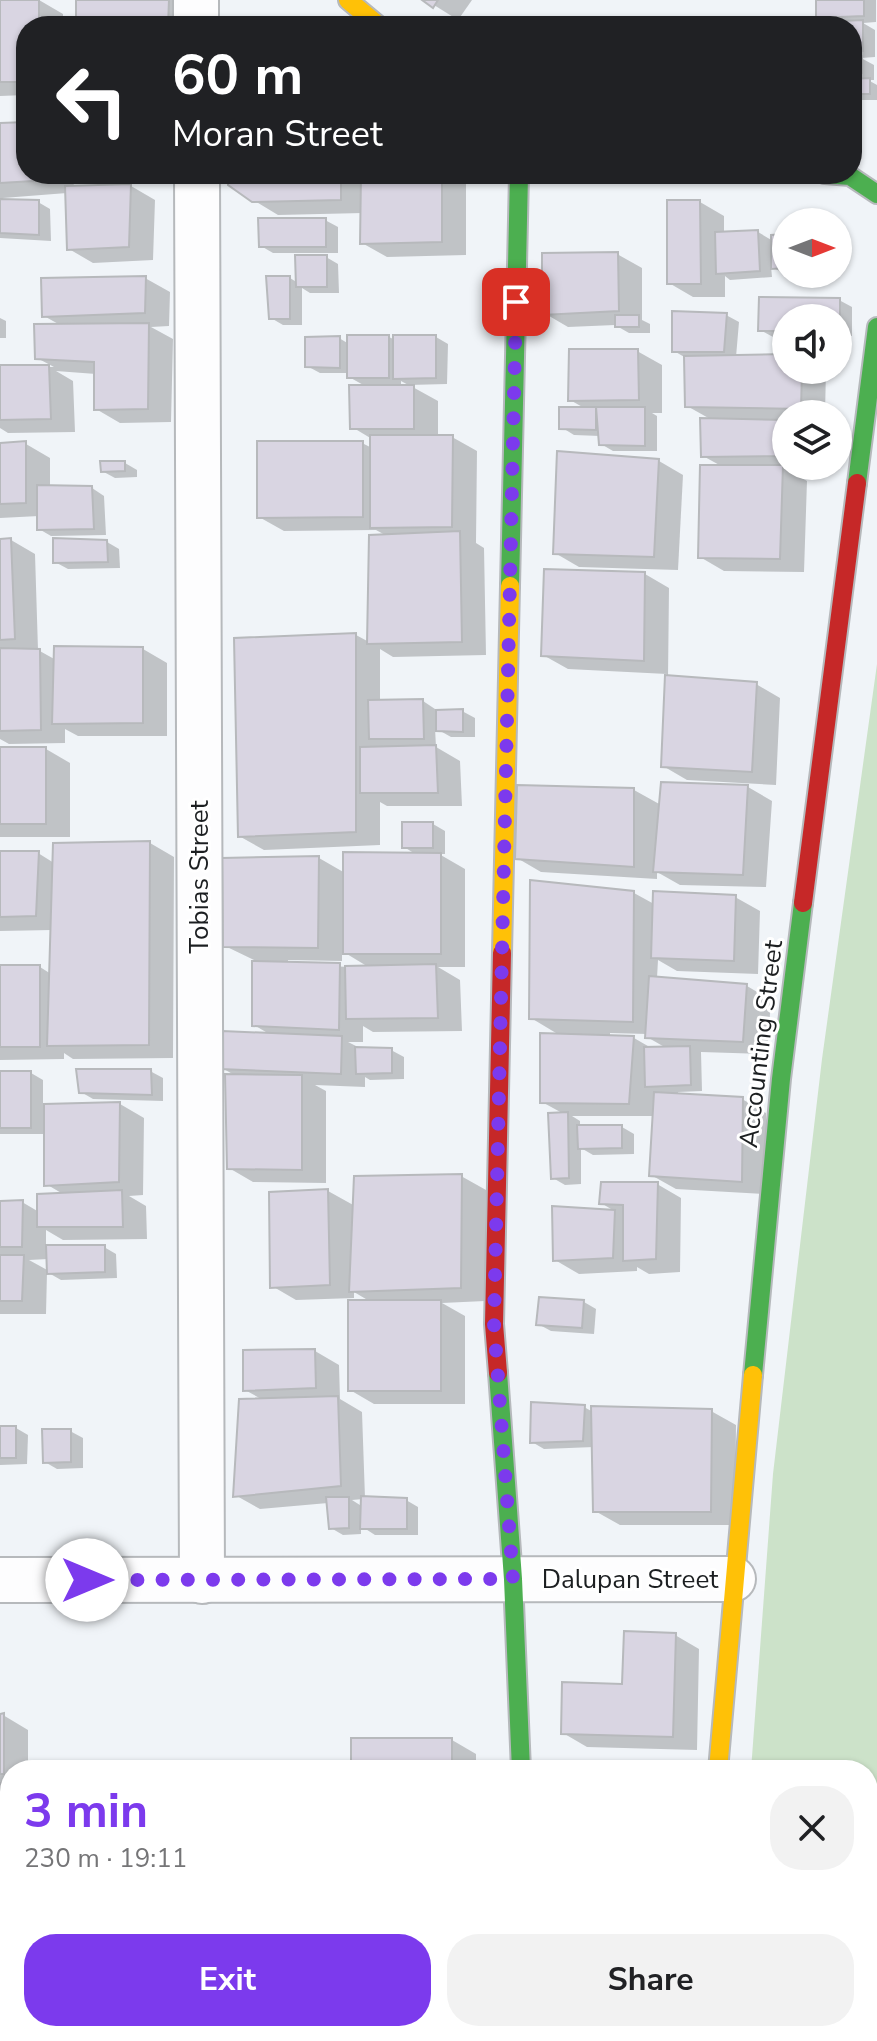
<!DOCTYPE html>
<html lang="en">
<head>
<meta charset="utf-8">
<style>
  :root { --surface:#fff; --page:#f2f2f2; --text:#202124; --muted:#757577; --accent:#7c3aed }
  body { margin:0; font-family:"Nunito Sans",sans-serif; background:var(--page); color:var(--text); height:100vh; display:flex; flex-direction:column; font-size:30px; white-space:nowrap }
  * { box-sizing:border-box; margin:0 }
  p { font-size:26px; color:var(--muted) }
  .icon { flex:none; width:44px; height:44px; fill:none; stroke:currentColor; stroke-width:2; stroke-linecap:round; stroke-linejoin:round }
  .map { position:relative; flex:1; overflow:hidden }
  .drawer { position:absolute; left:0px; top:1760px; width:878px; height:282px; display:flex; flex-direction:column; background:var(--surface); border-radius:32px 32px 0 0; box-shadow:0 2px 6px #0004 }
  .drawer>* { flex:none }
  .guide { position:absolute; left:16px; top:16px; width:846px; height:168px; border-radius:32px; box-shadow:0 2px 6px #0004; background:#202124; color:#fff; overflow:hidden }
  .needle { width:52px; rotate:90deg }
  .controls { position:absolute; left:772px; top:208px; display:grid; gap:16px }
  .controls a { display:grid; place-items:center; width:80px; height:80px; border-radius:50%; background:var(--surface); box-shadow:0 2px 6px #0004; font-size:40px }
  .pin { position:absolute; display:grid; place-items:center; width:68px; height:68px; color:#fff; margin:-34px; border-radius:16px; box-shadow:0 4px 12px #0006 }
  .me { position:absolute; width:88px; margin:-44px; rotate:90deg; stroke-linejoin:round; filter:drop-shadow(0 0 6px #0008) }
  .turn { display:flex; align-items:center; gap:28px; height:168px; padding:0 24px; font-size:36px }
  .turn .icon { width:104px; height:104px; stroke-width:2.5 }
  .turn b { display:block; font-size:56px; line-height:68px }
  .round { display:grid; place-items:center; flex:none; width:84px; height:84px; border-radius:32px; background:var(--page) }
  .overview { display:flex; align-items:center; justify-content:space-between; height:136px; padding:0 24px }
  h1 { font-size:48px; font-weight:700; line-height:60px; color:var(--accent) }
  .button { display:flex; gap:16px; margin-top:auto; padding:16px 24px }
  .button a { flex:1; height:92px; border-radius:32px; background:var(--accent); color:#fff; font-size:32px; font-weight:700; line-height:92px; text-align:center }
  .button a+a { background:var(--page); color:var(--text) }
  .map>svg:first-child { display:block }
</style>
</head>
<body>
<div class="map">
<svg width="877" height="2041" viewBox="0 0 877 2041">
  <rect width="100%" height="100%" fill="#f0f4f8"/>
  <path fill="#cce2c9" d="M877,664V2041H730L731,2032H868V1770H751L773,1474L822,1059Z"/>
  <g fill="#0003" fill-rule="evenodd">
    <path d="M0,0H39L63,14V26H26V95L0,96Z"/>
    <rect x="78" y="0" width="114" height="26"/>
    <path d="M426,0H472L458,20Z"/>
    <path d="M818,0H876V22L863,23L875,30V57L861,58L874,65V80H868L877,85V100H852V26H820L830,24L818,17Z"/>
    <path d="M26,124V174H73L74,188L131,186L155,200L153,260L93,263L69,249L67,193L3,198L4,201L38,202L50,209L51,241L0,238V125Z"/>
    <path d="M231,174H466V255L387,257L362,243L363,213L278,215L253,200Z"/>
    <path d="M700,202L724,216V233L758,232L773,241L786,236V274H800L786,275L771,266L772,277L730,280L725,276V297H693L669,283Z"/>
    <path d="M325,220L338,227V253H273L261,246Z"/>
    <path d="M617,254L642,268V320L650,324V333H629L615,325L568,327L544,313Z"/>
    <path d="M326,257L338,264L339,293H310L302,288V325H283L271,318L290,278L298,283Z"/>
    <path d="M145,278L170,292L169,326L151,327L173,339L171,422L120,423L96,409V374L56,371L73,381L75,432L8,433L0,428V367H54L37,358L62,326L44,316Z"/>
    <path d="M761,299L839,300L852,307V336H838V318H786V337H773L760,330Z"/>
    <path d="M726,315L739,322L736,357L786,356V370H826L825,414H786V466H834V468L786,469L807,481L804,572L724,571L700,557L723,467L703,456L712,420L687,406L686,358L674,351Z"/>
    <path d="M0,318L6,321V338H0Z"/>
    <path d="M389,337L395,340L436,337L448,344L447,384L409,385L438,401V437H452L477,451L476,543L484,548L486,655L393,657L380,649V702L423,701L435,709V712L462,711L475,718V737H451L435,728L436,747L460,761L462,806H387L380,802V845L264,850L239,836L356,635L369,642L387,536L376,530L284,531L259,517L362,443L372,448V439L352,427L367,387L349,377V373H320L307,366L339,338L349,344ZM401,381L412,387H401Z"/>
    <path d="M637,351L662,365V413H652L657,416V451H613L601,444L600,436L574,435L561,427L586,409L570,400Z"/>
    <path d="M26,444L50,458V487L92,488L104,496L106,535L51,536L39,529V516L0,518V445Z"/>
    <path d="M659,461L683,475L678,570L579,567L555,553Z"/>
    <path d="M125,463L137,470V477L115,478L102,471Z"/>
    <path d="M11,540L35,554L38,650L56,660L143,649L167,663V736H78L65,729V743L9,744L0,739V541Z"/>
    <path d="M107,542L119,549L120,568L68,569L55,562Z"/>
    <path d="M645,574L669,588L668,678L756,684L780,698L776,785L687,780L663,766L667,674L568,669L543,655Z"/>
    <path d="M0,749H46L70,763V837H0Z"/>
    <path d="M748,787L772,801L766,887L680,885L657,872V879L541,872L517,858L634,790L661,805Z"/>
    <path d="M433,824L445,831V854H439L465,869V967H438L460,980L462,1031L373,1032L363,1026V1042H348L362,1049L391,1050L404,1057V1079L370,1080L365,1077V1087L315,1085L326,1091V1183L253,1182L229,1168L236,1076L222,1068L271,1035L254,1025V960L225,946L319,858L345,873L417,855L404,847ZM342,951L370,968L288,964V960L342,961Z"/>
    <path d="M150,843L174,857L173,1058L73,1059L64,1053V1059L0,1060V967H40L51,974L52,930L0,931V853H38L54,863Z"/>
    <path d="M634,893L654,904L735,897L760,911L758,974L677,971L658,960L657,978L747,986L771,1000L767,1054L701,1052L702,1091L678,1092V1095L742,1099L766,1113V1194L676,1189L651,1175L655,1116H572L580,1121V1127H622L634,1134V1154L593,1155L581,1148V1184L565,1185L553,1178L564,1114L542,1102L561,1036L531,1018ZM610,1033L647,1034V1037L668,1049H653L634,1038L610,1037Z"/>
    <path d="M150,1071L163,1078V1101L93,1099L81,1092Z"/>
    <path d="M0,1073H31L43,1080V1106L120,1104L144,1118L143,1195L129,1196L146,1206L147,1239L63,1240L46,1230V1247H104L116,1254L117,1278L61,1280L47,1272L46,1314H0V1203L22,1202L39,1212L63,1194L46,1184V1134H0ZM48,1259L49,1271L29,1260Z"/>
    <path d="M461,1176L486,1190L485,1301L442,1303L465,1316V1404H374L350,1390L371,1302L354,1292V1298L296,1300L272,1286L328,1191L355,1206Z"/>
    <path d="M657,1184L681,1198L680,1272L649,1274L637,1267V1271L579,1274L555,1260L554,1208L616,1212L601,1203Z"/>
    <path d="M584,1302L596,1309L594,1334L551,1331L538,1324Z"/>
    <path d="M315,1351L339,1365L340,1399L362,1412L365,1498L406,1500L418,1507V1535H375L361,1526V1534L343,1535L331,1528L328,1503L260,1509L235,1495L263,1400L245,1390ZM363,1499V1507L352,1500Z"/>
    <path d="M584,1407L593,1412L711,1411L736,1425L735,1525H620L595,1511L594,1447L544,1449L532,1442Z"/>
    <path d="M0,1428H16L28,1435L27,1464L0,1465Z"/>
    <path d="M70,1431L83,1438V1468L57,1469L45,1462Z"/>
    <path d="M675,1635L699,1649L697,1750L587,1747L563,1733L624,1686Z"/>
    <path d="M3,1715L28,1730V1770H10V1835L6,1836L10,1838V1931L0,1932V1716Z"/>
    <path d="M452,1740L476,1754V1770H353Z"/>
    <path d="M324,2032H463L462,2041H324Z"/>
  </g>
  <g fill="#d9d5e2" stroke="#b7b9bc" stroke-width="2">
    <path d="M0,0H39V26H26V82H0Z"/>
    <path d="M76,0H169L168,26H76Z"/>
    <path d="M422,0H438L433,8Z"/>
    <path d="M816,0H864V16L816,18Z"/>
    <path d="M863,20V51H852V26H818V22Z"/>
    <path d="M852,56H862V73L852,74Z"/>
    <path d="M870,78V94H852V79Z"/>
    <path d="M26,122V174H50V180L0,183V123Z"/>
    <path d="M229,174H341V200L252,202L228,185Z"/>
    <path d="M361,174H442V242L360,244Z"/>
    <path d="M131,184L129,247L67,250L65,186Z"/>
    <path d="M0,199L39,200V235L0,233Z"/>
    <path d="M667,200H700L701,284H667Z"/>
    <path d="M258,218H326V247H259Z"/>
    <path d="M758,230L760,271L716,274L715,232Z"/>
    <path d="M786,234V268L771,269V235Z"/>
    <path d="M618,252L619,311L542,315V253Z"/>
    <path d="M295,255H327V287H296Z"/>
    <path d="M146,276L145,313L42,317L41,278Z"/>
    <path d="M266,276H290V319H269Z"/>
    <path d="M759,297L840,298V330L838,318H786V331H758Z"/>
    <path d="M672,311L727,313L724,352H672Z"/>
    <rect x="615" y="315" width="24" height="12"/>
    <path d="M149,323L148,409L94,410V362L35,359L34,324Z"/>
    <rect x="347" y="335" width="42" height="43"/>
    <path d="M393,335H436V378L393,379Z"/>
    <path d="M340,336V368L305,367V337Z"/>
    <path d="M569,349H638L639,400L568,401Z"/>
    <path d="M786,354V370H802L801,409L685,407L684,356Z"/>
    <path d="M0,365H49L51,419L0,420Z"/>
    <path d="M349,385H414V429H350Z"/>
    <path d="M559,407H596V430L559,429Z"/>
    <path d="M596,407H645V446L599,445Z"/>
    <path d="M700,418L786,420V456L701,457Z"/>
    <path d="M370,435H453L452,527L370,528Z"/>
    <path d="M26,441V503L0,504V443Z"/>
    <path d="M257,441H363V517L257,518Z"/>
    <path d="M557,451L659,459L654,557L553,554Z"/>
    <path d="M100,461H125V471L101,472Z"/>
    <path d="M700,465H783L780,559L698,558Z"/>
    <path d="M37,485L92,486L94,529L37,530Z"/>
    <path d="M460,531L462,642L367,644L369,535Z"/>
    <path d="M11,538L15,639L0,640V539Z"/>
    <path d="M53,538L107,540L108,562L53,563Z"/>
    <path d="M544,569L645,572L644,661L541,656Z"/>
    <path d="M356,633V832L238,837L234,638Z"/>
    <path d="M54,646L143,647V723L52,724Z"/>
    <path d="M0,648L40,649L41,730L0,731Z"/>
    <path d="M665,675L757,682L752,772L661,767Z"/>
    <path d="M423,699L424,739H369L368,700Z"/>
    <path d="M463,709V732L436,731V710Z"/>
    <path d="M436,745L438,793H360V747Z"/>
    <rect x="0" y="747" width="46" height="77"/>
    <path d="M661,782L748,785L743,875L653,872Z"/>
    <path d="M517,785L634,788V867L515,859Z"/>
    <rect x="402" y="822" width="31" height="26"/>
    <path d="M150,841L149,1045L47,1046L53,843Z"/>
    <path d="M0,851H39L36,916L0,917Z"/>
    <path d="M343,852L441,853V954H343Z"/>
    <path d="M319,856L318,948L223,947L222,858Z"/>
    <path d="M530,880L634,891L633,1022L529,1019Z"/>
    <path d="M653,891L736,895L734,961L651,958Z"/>
    <path d="M252,961L340,963L339,1030L252,1026Z"/>
    <path d="M436,964L438,1018L346,1019L345,966Z"/>
    <rect x="0" y="965" width="40" height="82"/>
    <path d="M649,976L747,984L743,1042L645,1038Z"/>
    <path d="M222,1031L342,1036L341,1074L220,1069Z"/>
    <path d="M540,1033L634,1036L629,1104L540,1103Z"/>
    <path d="M690,1046L691,1085L645,1087L644,1047Z"/>
    <path d="M355,1047L392,1048V1073L356,1074Z"/>
    <path d="M76,1069H151L152,1095L79,1093Z"/>
    <rect x="0" y="1071" width="31" height="57"/>
    <path d="M225,1074L302,1075V1170L227,1169Z"/>
    <path d="M654,1092L743,1097L742,1182L649,1176Z"/>
    <path d="M120,1102L119,1182L44,1186V1104Z"/>
    <path d="M568,1112L569,1178L551,1179L548,1113Z"/>
    <path d="M577,1125H622V1148L578,1149Z"/>
    <path d="M462,1174L461,1288L349,1292L354,1176Z"/>
    <path d="M601,1182H658L656,1259L623,1261V1205L599,1204Z"/>
    <path d="M328,1189L330,1285L270,1288L269,1192Z"/>
    <path d="M122,1190L123,1227H37V1194Z"/>
    <path d="M23,1200L22,1247H0V1201Z"/>
    <path d="M552,1206L615,1210L613,1258L553,1261Z"/>
    <path d="M46,1245H105V1272L47,1274Z"/>
    <path d="M0,1255H24L22,1301H0Z"/>
    <path d="M539,1297L584,1300L582,1328L536,1325Z"/>
    <rect x="348" y="1300" width="93" height="91"/>
    <path d="M315,1349L316,1388L243,1391V1350Z"/>
    <path d="M338,1396L341,1486L233,1497L239,1399Z"/>
    <path d="M531,1402L585,1405L583,1441L530,1443Z"/>
    <path d="M591,1406L712,1409L711,1512H593Z"/>
    <rect x="0" y="1426" width="16" height="32"/>
    <path d="M42,1429H71V1462L43,1463Z"/>
    <path d="M361,1496L407,1498V1529H360Z"/>
    <path d="M326,1497H349V1528L329,1529Z"/>
    <path d="M624,1631L676,1633L673,1737L561,1734L562,1682L622,1684Z"/>
    <path d="M4,1713V1774H0V1714Z"/>
    <rect x="351" y="1738" width="101" height="32"/>
    <path d="M0,1783H10V1821L0,1822Z"/>
    <path d="M0,1833H6L9,1917H0Z"/>
    <path d="M322,2032H438L437,2041H322Z"/>
  </g>
  <g fill="none" stroke-linecap="round" stroke-linejoin="round">
    <defs>
      <g id="street">
        <path d="M196,0V26"/>
        <path d="M197,174L202,1581"/>
        <path d="M0,1580L733,1579"/>
        <path d="M522,2032V2041"/>
        <path d="M186,2041V2032"/>
      </g>
      <g id="fast">
        <path d="M825,174L850,176L877,194"/>
        <path d="M857,483L877,327"/>
        <path d="M510,586L519,174"/>
        <path d="M498,1373L513,1579L521,1770"/>
        <path d="M753,1375L781,1079L803,903"/>
      </g>
      <g id="slow">
        <path d="M348,0L379,26"/>
        <path d="M502,953L510,586"/>
        <path d="M718,1770L753,1375"/>
        <path d="M698,2032V2041"/>
      </g>
      <g id="jam">
        <path d="M803,903L857,483"/>
        <path d="M498,1373L494,1324L502,953"/>
      </g>
    </defs>
    <use href="#street" stroke="#b6b9bc" stroke-width="48"/>
    <use href="#fast" stroke="#b6b9bc" stroke-width="22"/>
    <use href="#slow" stroke="#b6b9bc" stroke-width="22"/>
    <use href="#jam" stroke="#b6b9bc" stroke-width="22"/>
    <use href="#street" stroke="#fdfdfe" stroke-width="44"/>
    <use href="#fast" stroke="#4caf50" stroke-width="18"/>
    <use href="#slow" stroke="#ffc107" stroke-width="18"/>
    <use href="#jam" stroke="#c62828" stroke-width="18"/>
  </g>
  <g fill="none" stroke-linecap="round" stroke-linejoin="round">
    <path stroke="#7c3aed" stroke-width="14" stroke-dasharray="0 25.2" d="M87,1580L513,1579L494,1324L516,302"/>
  </g>
  <g text-anchor="middle" dominant-baseline="central" stroke-width="6" stroke-linejoin="round" paint-order="stroke">
    <g font-size="26" fill="#1c1f21" stroke="#fff">
      <text transform="translate(199 877) rotate(-90)">Tobias Street</text>
      <text transform="translate(761 1044) rotate(-83)">Accounting Street</text>
      <text x="630" y="1579">Dalupan Street</text>
    </g>
  </g>
</svg>
<div class="controls">
<a><svg class="needle" viewBox="-14 -14 28 28"><path d="M0-13l5 13h-10z" fill="#e53935"/><path d="M0 13l5-13h-10z" fill="#757577"/></svg></a>
<a><svg class="icon" aria-label="sound" viewBox="0 0 24 24"><path d="M4 9h4l5-4v14l-5-4H4zM17 9q2 3 0 6"/></svg></a>
<a><svg class="icon" aria-label="layers" viewBox="0 0 24 24"><path d="M12 4l9 5-9 5-9-5zM3 14l9 5 9-5"/></svg></a>
</div>
<div class="pin" style="left:516px;top:302px;background:#d93025"><svg class="icon" aria-label="arrive" viewBox="0 0 24 24"><path d="M6 21V4h12l-3 4 3 4H6"/></svg></div>
<svg class="me" style="left:87px;top:1580px" viewBox="-20 -20 40 40"><circle r="19" fill="#fff"/><path d="M0-13L10 11 0 6-10 11z" fill="#7c3aed"/></svg>
<div class="guide">
<div class="turn"><svg class="icon" aria-label="left" viewBox="0 0 24 24"><path d="M17 20v-9H6M10 6l-5 5 5 5"/></svg><div><b>60 m</b>Moran Street</div></div>
</div>
<section class="drawer">
<div class="overview"><div><h1>3 min</h1><p>230 m · 19:11</p></div><a class="round"><svg class="icon" aria-label="close" viewBox="0 0 24 24"><path d="M6 6l12 12M18 6L6 18"/></svg></a></div>
<div class="button"><a>Exit</a><a>Share</a></div>
</section>
</div>
</body>
</html>
